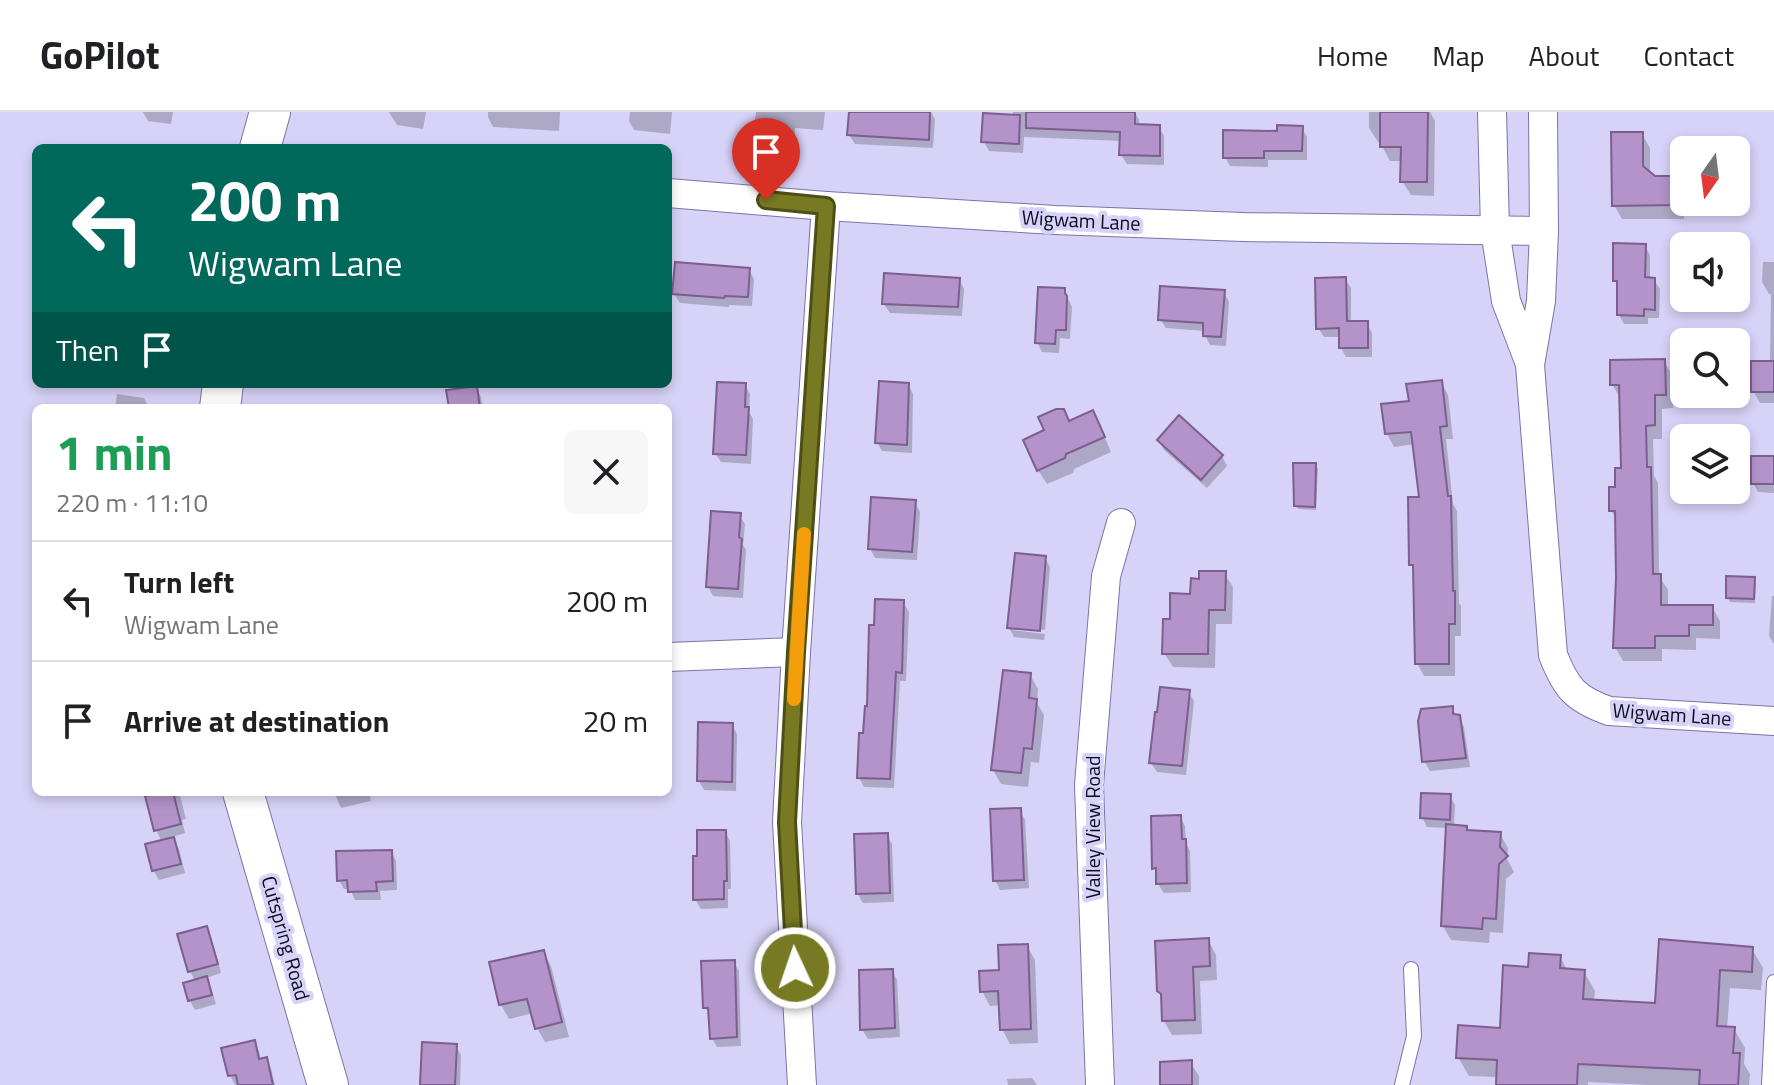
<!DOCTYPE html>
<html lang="en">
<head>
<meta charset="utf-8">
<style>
  :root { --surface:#fff; --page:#f6f6f6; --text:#202124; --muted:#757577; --line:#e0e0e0 }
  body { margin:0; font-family:"Titillium Web",sans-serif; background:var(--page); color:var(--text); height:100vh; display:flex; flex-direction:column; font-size:30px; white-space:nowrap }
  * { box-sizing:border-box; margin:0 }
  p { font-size:26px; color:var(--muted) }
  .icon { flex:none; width:44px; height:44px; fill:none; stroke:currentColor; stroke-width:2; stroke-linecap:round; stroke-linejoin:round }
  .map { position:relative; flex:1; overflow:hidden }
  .panel { position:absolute; left:32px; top:292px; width:640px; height:392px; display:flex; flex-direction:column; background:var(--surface); border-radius:12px; box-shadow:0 4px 12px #0003 }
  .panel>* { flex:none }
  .guide { position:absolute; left:32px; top:32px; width:640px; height:244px; border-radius:12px; box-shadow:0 4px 12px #0003; background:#00695c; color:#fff; overflow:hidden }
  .needle { width:52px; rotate:194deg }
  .tools { position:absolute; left:1670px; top:24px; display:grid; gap:16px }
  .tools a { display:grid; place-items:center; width:80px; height:80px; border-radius:12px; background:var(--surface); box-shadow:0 4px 12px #0003; font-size:40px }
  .pin { position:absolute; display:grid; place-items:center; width:68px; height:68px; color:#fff; margin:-82px -34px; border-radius:50% 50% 50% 0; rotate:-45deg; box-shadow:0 0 8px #0007 }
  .pin .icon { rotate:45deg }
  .me { position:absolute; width:88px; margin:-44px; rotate:357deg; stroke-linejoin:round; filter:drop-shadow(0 0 6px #0008) }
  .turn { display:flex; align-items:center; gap:28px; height:168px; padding:0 24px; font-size:36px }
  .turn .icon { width:104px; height:104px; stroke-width:2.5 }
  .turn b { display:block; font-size:56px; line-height:68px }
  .then { display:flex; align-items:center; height:76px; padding:0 24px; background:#0003; gap:16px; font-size:30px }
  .round { display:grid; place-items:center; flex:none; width:84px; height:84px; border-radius:12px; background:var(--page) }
  .head { display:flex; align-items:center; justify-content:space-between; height:136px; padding:0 24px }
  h1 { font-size:48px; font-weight:700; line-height:60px; color:#1e9e55 }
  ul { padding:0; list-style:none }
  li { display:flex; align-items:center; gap:24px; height:120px; padding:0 24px; border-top:2px solid var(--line) }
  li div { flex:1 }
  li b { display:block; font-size:30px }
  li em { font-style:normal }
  header { display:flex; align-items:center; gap:48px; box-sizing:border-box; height:112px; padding:0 40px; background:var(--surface); border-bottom:2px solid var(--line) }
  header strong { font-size:38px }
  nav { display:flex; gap:44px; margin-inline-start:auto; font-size:28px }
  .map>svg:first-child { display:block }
</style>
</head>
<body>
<header>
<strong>GoPilot</strong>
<nav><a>Home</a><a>Map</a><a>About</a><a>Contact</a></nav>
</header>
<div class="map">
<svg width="1774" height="973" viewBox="0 0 1774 973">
  <rect width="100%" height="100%" fill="#d7d2f7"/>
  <g fill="#0003">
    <path d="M143,0H173L171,12L148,9Z"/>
    <path d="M389,0H426L423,17L397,13Z"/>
    <path d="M488,0H560L559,19L493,15L488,5Z"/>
    <path d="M630,0H672L670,22L634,18L629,9Z"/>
    <path d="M756,0H825L823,18L795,16L794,26L759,23L754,15Z"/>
    <path d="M851,0H931L935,7L933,36L855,32L849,23Z"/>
    <path d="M1013,0H1135L1139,8V15H1159L1164,24V53L1127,52L1121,43L1122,29L1024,25L1023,41L989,39L984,30L1013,5Z"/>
    <path d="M1369,0H1430L1435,9L1434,84L1411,83L1402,69L1403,49H1390L1382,34V30H1378L1369,16Z"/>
    <path d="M1302,16L1307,25V48H1268V55L1230,54L1225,45L1279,21Z"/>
    <path d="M1642,22L1650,36V62L1655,66H1675L1683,80L1684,107H1622L1614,93Z"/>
    <path d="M1645,134L1650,143V168H1654L1660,177L1659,206H1648V212H1624L1619,203V176L1615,169Z"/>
    <path d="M1763,150H1774V291H1760L1753,279L1770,251L1771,182H1769L1762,170Z"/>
    <path d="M749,158L754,167L752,194L729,193V195L680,191L674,182Z"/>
    <path d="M959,167L964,177L962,204L890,201L884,192Z"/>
    <path d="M1345,167L1351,176V211H1367L1372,221V245H1346L1341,236V225H1324L1318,216Z"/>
    <path d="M1064,178L1072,195L1070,227L1060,226L1059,241L1042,240L1037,230Z"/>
    <path d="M1224,180L1229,190L1226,234L1210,233L1205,223V219L1166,216L1160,207Z"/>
    <path d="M1664,249L1672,263L1673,296L1662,297V327H1653L1654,364L1658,371L1659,464L1668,478V495H1712L1720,509V527L1696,526V538L1662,537V549H1623L1615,535L1617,409L1611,398L1623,358L1620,286L1612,272Z"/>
    <path d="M1441,270L1448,283L1453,327H1446L1453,392L1457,399L1459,491L1461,494V524H1455V564H1424L1417,551L1415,459L1411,452L1421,387L1415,332L1394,335L1387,322L1411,291Z"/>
    <path d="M908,272L913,282L912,341L882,339L877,330Z"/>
    <path d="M745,273L750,282L749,300L753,307L751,352L721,350L715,341Z"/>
    <path d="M476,276L481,285L483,296H451Z"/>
    <path d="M117,282L144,286L149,296H115Z"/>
    <path d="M1100,314L1111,340L1074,357L1073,361L1047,372L1038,358Z"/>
    <path d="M1159,329L1222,344L1227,354L1207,376L1164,338Z"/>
    <path d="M1774,346V381L1758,380L1753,371Z"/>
    <path d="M1315,353L1318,357L1316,398L1298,397L1296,393Z"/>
    <path d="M915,390L920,400L917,448L875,446L870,436Z"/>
    <path d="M739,403L745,412L743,433L746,438L743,486L713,484L708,474Z"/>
    <path d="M1045,446L1050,455L1045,518L1012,514V518L1045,522L1044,528L1014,525L1009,515Z"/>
    <path d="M1224,461L1233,475L1232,512H1216L1215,556L1173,555L1164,541L1192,484L1201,469Z"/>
    <path d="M1753,467L1756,471L1755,491L1730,490L1728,486Z"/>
    <path d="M1772,484H1774V532L1769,524Z"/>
    <path d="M903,490L909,500L906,569H900L894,676L864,675L859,665L868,596L876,515Z"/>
    <path d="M1030,563L1038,577L1037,591L1044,603L1039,651L1031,650L1028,675L1001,672L993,658Z"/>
    <path d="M1188,580L1194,589L1186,663L1157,660L1151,651Z"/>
    <path d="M1452,596L1464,615L1470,655L1430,659L1424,649Z"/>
    <path d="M732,613L737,622L736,679L704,678L699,669Z"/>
    <path d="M146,680H179L186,707L182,708L185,721L172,725L179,737L185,761L159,768L153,758L162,730L156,718Z"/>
    <path d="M334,680H369L371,689L341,696Z"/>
    <path d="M1450,684L1455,693L1454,714L1466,716L1469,720L1500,722L1508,736L1507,747L1514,760L1506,767L1503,821L1490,820L1489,831L1451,828L1443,814L1448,716L1427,715L1422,705Z"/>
    <path d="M1020,698L1025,708L1029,776L1000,778L995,768Z"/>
    <path d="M1180,705L1185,714L1186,731L1190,739L1191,780L1164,781L1158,772V763L1154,756Z"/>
    <path d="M725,720L730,729L731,777H728V796L701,797L695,787Z"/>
    <path d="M887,723L892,732L894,790L863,791L858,782Z"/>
    <path d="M391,740L396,749L397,778L380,779L381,788H355L350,777H344L339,768Z"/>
    <path d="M206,816L211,825L221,861L206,866L211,875L216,892L195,898L190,889L195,869L190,859Z"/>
    <path d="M1208,828L1216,843L1217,868L1200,869L1202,922L1172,923L1164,909L1163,886Z"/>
    <path d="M1027,834L1035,848L1038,931L1010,932L1002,917L1001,893L990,894L982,879Z"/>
    <path d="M1752,837L1763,856L1761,878L1730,876L1727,917H1734L1745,936L1744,952L1750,962L1749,973H1649L1588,970V973H1498V965L1469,964L1458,945L1501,918L1530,857L1560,845L1568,859L1584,860L1595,879L1594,889L1657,893Z"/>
    <path d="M543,840L551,854L569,925L545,930L537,916L533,901L509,907L501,893L491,852Z"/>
    <path d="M733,850L739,859L741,934L717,935L712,926L711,905L705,895Z"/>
    <path d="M892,859L897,868L900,925L868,927L862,917Z"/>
    <path d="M254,930L259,939L261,949L266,947L271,957L275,973H235L230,963Z"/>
    <path d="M456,934L461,943L460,973H422Z"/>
    <path d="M1190,950L1199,964V973H1162Z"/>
    <path d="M1032,966L1037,973H1008L1007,967Z"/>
  </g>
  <g fill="#b393c9" stroke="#7c5e8f" stroke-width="2">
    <path d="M849,0H930L929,28L847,23Z"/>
    <path d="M1026,0H1135V12L1160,13V44L1119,43L1120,20L1026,16Z"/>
    <path d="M1380,0H1428L1427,70H1400L1401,35H1380Z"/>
    <path d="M983,1L1020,3L1019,32L981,30Z"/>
    <path d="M1277,13L1303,14L1302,39H1264V46H1223V18L1277,19Z"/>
    <path d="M1611,20H1643V54L1655,64H1676V93L1612,94Z"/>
    <path d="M1613,131L1646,132L1645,165L1655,166V198L1644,197V204L1617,203V169H1613Z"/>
    <path d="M675,150L750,156L748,185L725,184L724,186L672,182Z"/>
    <path d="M884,161L960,166L958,195L882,192Z"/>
    <path d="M1346,165L1347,209H1368V236H1339V216L1316,217L1315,166Z"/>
    <path d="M1160,174L1225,178L1221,225L1203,224V211L1158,208Z"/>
    <path d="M1038,175L1065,176V181L1067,184L1066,218H1056L1055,232L1035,231Z"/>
    <path d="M1665,247L1666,283H1655V313L1646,314L1647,355H1651L1653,462H1661V493H1713V513H1689V524H1655V536H1613L1616,466L1615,399H1609V375H1615V356H1621L1619,273H1610V248Z"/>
    <rect x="1751" y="249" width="23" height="31"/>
    <path d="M1442,268L1447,314L1440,315L1448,384H1451L1453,479H1455V512H1449V552H1415L1413,453H1409L1408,385H1419L1411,320L1385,322L1381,292L1409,289L1406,272Z"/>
    <path d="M879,269L909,271L907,333L875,331Z"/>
    <path d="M717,270L746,271L745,295H749L746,343L713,342Z"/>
    <path d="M477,274L480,296H449L446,278Z"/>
    <path d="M1056,297H1064L1069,309L1093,298L1105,325L1066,342L1065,346L1037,359L1023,328L1044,318L1038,305Z"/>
    <path d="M1179,303L1223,343L1201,368L1157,328Z"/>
    <rect x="1751" y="344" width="23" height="28"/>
    <path d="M1293,351H1316L1315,395L1294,394Z"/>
    <path d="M871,385L916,388L912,440L868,437Z"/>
    <path d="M711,399L741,401L739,425L742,427L738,477L706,475Z"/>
    <path d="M1015,441L1046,444L1040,519L1007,516Z"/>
    <path d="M1199,459H1226L1225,498H1209L1208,542H1162L1163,507H1170V481L1190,482L1191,466L1199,467Z"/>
    <path d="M1726,464L1755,465L1754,487L1726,486Z"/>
    <path d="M875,487L904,488L902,561L896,560L890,667L857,666L859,621H863L865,594H867L869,513H874Z"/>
    <path d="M1003,558L1031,561L1029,586L1037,587L1032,637L1024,636L1021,661L991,658Z"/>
    <path d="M1160,575L1190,578L1182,654L1149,651L1155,600H1157Z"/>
    <path d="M1453,594V602L1460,603L1466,646L1422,650L1418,609L1421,597Z"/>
    <path d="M698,610L733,611L732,670L697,669Z"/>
    <path d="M161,680H173L181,712L154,719L145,684Z"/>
    <path d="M1421,681L1451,682L1450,708L1420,706Z"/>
    <path d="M1021,696L1024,768L993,769L990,697Z"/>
    <path d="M1181,703L1182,727H1186L1187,771L1156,772V756L1152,757L1151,704Z"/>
    <path d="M1446,712L1467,714V718L1501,720L1500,735L1508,744L1499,752L1496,807L1483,806L1482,817L1441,814Z"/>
    <path d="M697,718H726L727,769H724V787L693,788V744H697Z"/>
    <path d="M888,721L890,781L856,782L854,722Z"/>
    <path d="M174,725L181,752L152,759L145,732Z"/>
    <path d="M392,738L393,769L376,770L377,779L348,780L347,768L337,769L336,739Z"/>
    <path d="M207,814L218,852L188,860L177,822Z"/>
    <path d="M1209,826L1210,854L1193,855L1195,908L1162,909L1161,882L1157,879L1155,829Z"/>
    <path d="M1659,827L1753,835L1752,860L1720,858L1717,914L1735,915L1733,941H1740L1738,973H1699L1700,958L1578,952L1577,973H1496L1497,948L1456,946L1458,913L1500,916L1503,853L1528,855L1529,841L1561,843L1560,856L1585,858L1583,887L1655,891Z"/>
    <path d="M1028,832L1031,917L1000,918L998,879L980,880L979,859L999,858L998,833Z"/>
    <path d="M544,838L562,910L535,917L527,887L499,893L489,850Z"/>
    <path d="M735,848L737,925L710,927L708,896H703L701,849Z"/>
    <path d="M893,857L895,916L860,918L859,858Z"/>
    <path d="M207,864L212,883L188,889L183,871Z"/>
    <path d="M255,928L259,947L267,945L273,973H238L236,963L228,964L221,936Z"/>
    <path d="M422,930L457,932L455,973H420Z"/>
    <path d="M1192,948V973H1160V950Z"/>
  </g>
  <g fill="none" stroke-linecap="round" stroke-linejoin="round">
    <defs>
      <g id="lane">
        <path d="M1402,973L1414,924L1411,857"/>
        <path d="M1769,973L1774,870"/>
      </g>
      <g id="street">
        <path d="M1492,0L1495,118L1506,189L1530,252"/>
        <path d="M1543,0L1544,119L1541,189L1530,253L1553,543C1566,576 1575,587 1609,599L1774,609"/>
        <path d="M668,81L826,94L1055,108L1243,115L1544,119"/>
        <path d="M668,545L796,540"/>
        <path d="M802,973L787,710L796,540L826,94"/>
        <path d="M1100,973L1089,673L1106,464L1121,411"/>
      </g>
      <g id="secondary">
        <path d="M260,36L270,0"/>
        <path d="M220,296L223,272"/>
        <path d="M243,680L328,973"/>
      </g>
    </defs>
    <use href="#lane" stroke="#7c73a9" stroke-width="16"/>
    <use href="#street" stroke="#7c73a9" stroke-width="30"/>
    <use href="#secondary" stroke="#7c73a9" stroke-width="42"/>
    <use href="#lane" stroke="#fff" stroke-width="14"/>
    <use href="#street" stroke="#fff" stroke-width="28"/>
    <use href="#secondary" stroke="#fff" stroke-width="40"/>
  </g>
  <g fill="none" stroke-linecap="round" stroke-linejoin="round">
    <defs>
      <path id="route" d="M766,88L826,94L796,540L787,710L795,856"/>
    </defs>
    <use href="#route" stroke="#4d4f16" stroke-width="20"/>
    <use href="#route" stroke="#777a22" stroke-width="14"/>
    <path stroke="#f59e0b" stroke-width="14" d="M794,587L804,422"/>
  </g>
  <g text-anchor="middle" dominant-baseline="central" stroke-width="8" stroke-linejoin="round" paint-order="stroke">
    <g font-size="20" fill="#0e0a1e" stroke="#d7d2f7">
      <text transform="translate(1081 108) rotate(3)">Wigwam Lane</text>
      <text transform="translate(1672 602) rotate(4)">Wigwam Lane</text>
      <text transform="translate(1092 715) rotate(-90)">Valley View Road</text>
      <text transform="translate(286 826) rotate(74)">Cutspring Road</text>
    </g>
  </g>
</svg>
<div class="tools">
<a><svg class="needle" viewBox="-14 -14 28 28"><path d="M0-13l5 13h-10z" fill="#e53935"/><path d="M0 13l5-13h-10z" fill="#757577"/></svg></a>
<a><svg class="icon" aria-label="sound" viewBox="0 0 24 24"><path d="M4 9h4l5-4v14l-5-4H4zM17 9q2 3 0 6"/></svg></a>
<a><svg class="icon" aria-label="search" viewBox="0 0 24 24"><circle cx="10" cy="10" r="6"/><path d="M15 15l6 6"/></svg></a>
<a><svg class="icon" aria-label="layers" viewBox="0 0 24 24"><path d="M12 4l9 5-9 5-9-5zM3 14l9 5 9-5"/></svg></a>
</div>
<div class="pin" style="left:766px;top:88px;background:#d93025"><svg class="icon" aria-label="arrive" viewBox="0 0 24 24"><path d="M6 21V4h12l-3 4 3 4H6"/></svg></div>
<svg class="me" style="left:795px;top:856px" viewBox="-20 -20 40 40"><circle r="17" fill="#777a22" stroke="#fff" stroke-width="3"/><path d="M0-11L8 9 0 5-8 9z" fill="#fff"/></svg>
<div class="guide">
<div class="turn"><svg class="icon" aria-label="left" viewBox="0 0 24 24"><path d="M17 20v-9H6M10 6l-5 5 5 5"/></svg><div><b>200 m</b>Wigwam Lane</div></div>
<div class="then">Then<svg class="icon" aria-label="arrive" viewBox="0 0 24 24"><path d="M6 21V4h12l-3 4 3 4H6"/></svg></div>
</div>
<section class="panel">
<div class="head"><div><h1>1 min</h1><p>220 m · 11:10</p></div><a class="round"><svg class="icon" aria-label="close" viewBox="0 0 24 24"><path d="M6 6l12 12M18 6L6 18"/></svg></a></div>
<ul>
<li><svg class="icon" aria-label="left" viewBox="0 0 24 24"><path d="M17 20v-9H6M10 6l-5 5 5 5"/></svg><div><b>Turn left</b><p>Wigwam Lane</p></div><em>200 m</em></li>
<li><svg class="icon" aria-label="arrive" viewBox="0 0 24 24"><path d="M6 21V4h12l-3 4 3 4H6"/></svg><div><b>Arrive at destination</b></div><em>20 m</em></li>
</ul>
</section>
</div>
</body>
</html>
